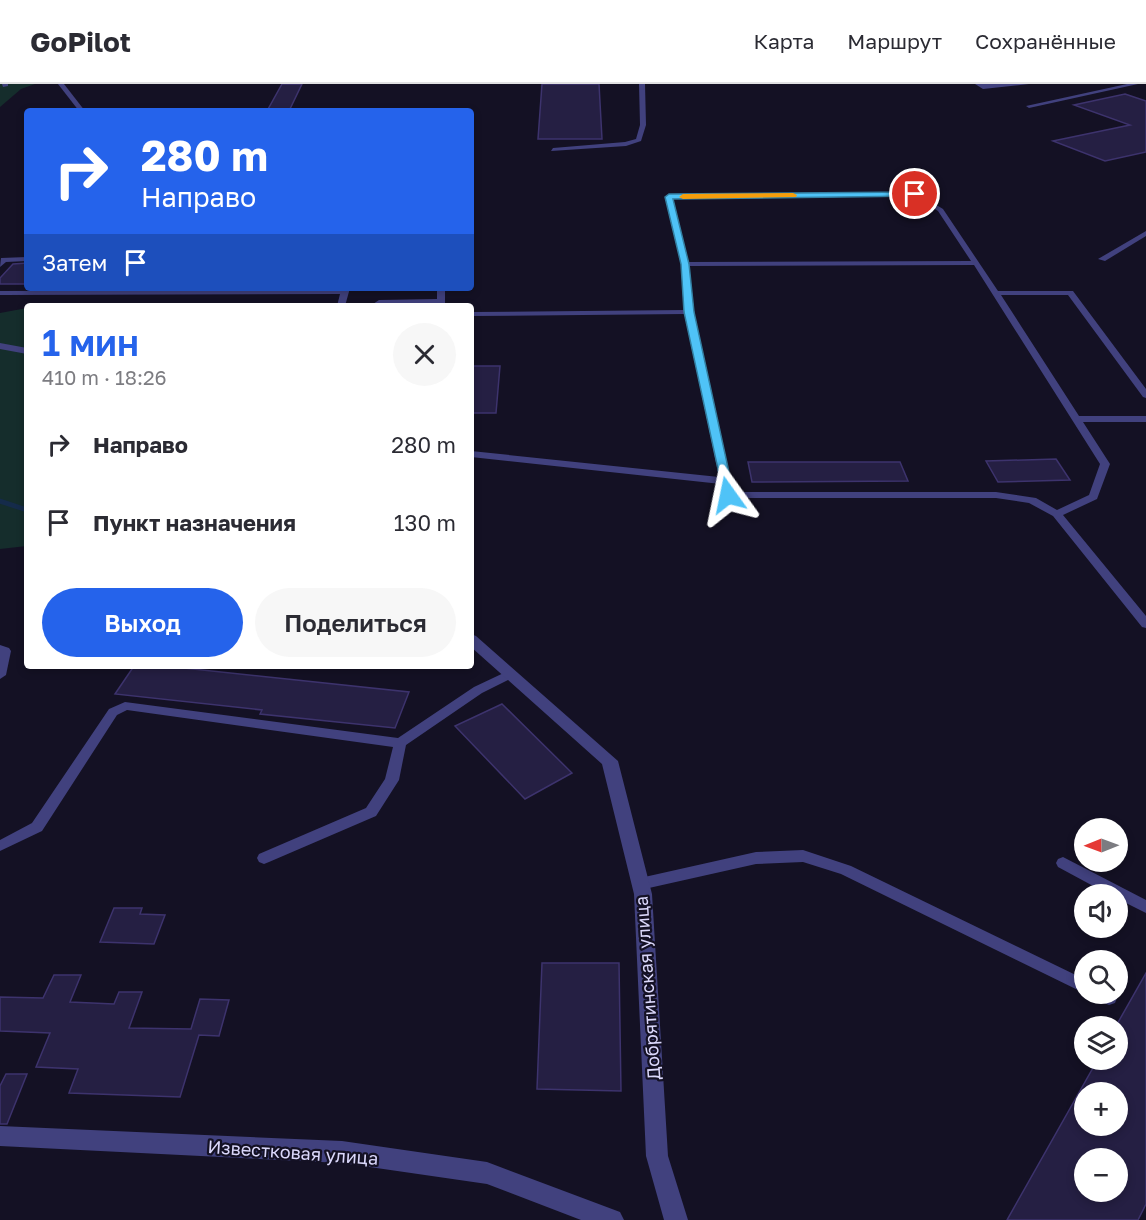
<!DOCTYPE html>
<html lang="ru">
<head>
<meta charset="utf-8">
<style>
  :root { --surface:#fff; --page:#f7f7f7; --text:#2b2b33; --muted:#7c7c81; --line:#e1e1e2; --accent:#2563eb }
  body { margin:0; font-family:"Golos Text",sans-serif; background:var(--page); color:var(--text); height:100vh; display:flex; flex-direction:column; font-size:22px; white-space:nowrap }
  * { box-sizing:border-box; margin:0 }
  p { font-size:20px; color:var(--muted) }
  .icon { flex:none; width:33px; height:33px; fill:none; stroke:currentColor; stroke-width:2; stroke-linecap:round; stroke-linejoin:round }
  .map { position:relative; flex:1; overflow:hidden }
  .side { position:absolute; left:24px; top:219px; width:450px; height:366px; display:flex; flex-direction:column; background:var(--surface); border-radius:6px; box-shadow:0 3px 9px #0003 }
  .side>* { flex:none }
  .top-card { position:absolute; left:24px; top:24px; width:450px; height:183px; border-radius:6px; box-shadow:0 3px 9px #0003; background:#2563eb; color:#fff; overflow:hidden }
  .needle { width:39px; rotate:269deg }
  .controls { position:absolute; left:1074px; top:734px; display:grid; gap:12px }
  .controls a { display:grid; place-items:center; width:54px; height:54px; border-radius:50%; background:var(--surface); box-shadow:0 3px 9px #0003; font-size:30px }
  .pin { position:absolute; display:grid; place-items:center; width:51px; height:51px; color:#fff; margin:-26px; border:3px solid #fff; border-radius:50%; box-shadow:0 2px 6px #0007 }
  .me { position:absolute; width:66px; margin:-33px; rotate:348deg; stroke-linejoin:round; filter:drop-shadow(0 0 4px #0008) }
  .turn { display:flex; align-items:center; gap:21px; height:126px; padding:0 18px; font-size:27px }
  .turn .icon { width:78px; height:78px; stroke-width:2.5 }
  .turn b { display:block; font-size:42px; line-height:51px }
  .then { display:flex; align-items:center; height:57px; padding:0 18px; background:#0003; gap:12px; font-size:22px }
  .round { display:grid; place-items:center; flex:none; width:63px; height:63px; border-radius:32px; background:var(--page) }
  .head { display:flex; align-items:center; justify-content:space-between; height:102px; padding:0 18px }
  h1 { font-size:36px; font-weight:600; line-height:45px; color:var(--accent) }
  .action { display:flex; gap:12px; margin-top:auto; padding:12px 18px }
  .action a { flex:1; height:69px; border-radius:36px; background:var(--accent); color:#fff; font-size:24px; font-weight:600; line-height:69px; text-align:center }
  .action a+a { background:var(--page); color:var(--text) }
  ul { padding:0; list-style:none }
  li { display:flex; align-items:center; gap:18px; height:78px; padding:0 18px }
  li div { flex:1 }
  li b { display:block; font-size:22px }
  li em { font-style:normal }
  header { display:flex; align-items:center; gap:36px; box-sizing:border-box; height:84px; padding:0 30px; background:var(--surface); border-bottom:2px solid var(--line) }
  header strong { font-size:28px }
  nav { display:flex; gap:33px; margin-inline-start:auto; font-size:21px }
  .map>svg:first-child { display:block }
</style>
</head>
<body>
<header>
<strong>GoPilot</strong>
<nav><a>Карта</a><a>Маршрут</a><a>Сохранённые</a></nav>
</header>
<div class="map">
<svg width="1146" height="1136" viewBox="0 0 1146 1136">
  <rect width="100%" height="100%" fill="#141124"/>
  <g fill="#152d2c">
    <path d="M0,0H35L21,5L0,23Z"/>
    <path d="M27,224V462L0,465V229Z"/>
  </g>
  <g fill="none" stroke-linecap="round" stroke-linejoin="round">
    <path stroke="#152b4a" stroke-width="5" d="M0,417L27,426"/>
  </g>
  <g fill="#251f43" stroke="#3d336d" stroke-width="1.5" fill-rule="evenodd">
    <path d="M282,0H302L289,27H267Z"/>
    <path d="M542,0H599L602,55H538Z"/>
    <path d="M1125,10L1146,17V68L1105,77L1053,57L1130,41L1074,21Z"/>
    <path d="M27,179V200H0V194L13,180Z"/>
    <path d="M471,282H500L496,329H471Z"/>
    <path d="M1056,375L1070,396L998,398L986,377Z"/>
    <path d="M748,378H900L908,397L752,398Z"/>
    <path d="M134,582H165L409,608L395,644L260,630L262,626L115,610Z"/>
    <path d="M502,620L572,689L525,715L455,642Z"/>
    <path d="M114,824H142L140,830L165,831L154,860L100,858Z"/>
    <path d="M542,879H619L621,1007L537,1005Z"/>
    <path d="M1146,889V1120L1138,1136H1007L1098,975H1118L1116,942ZM1084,1008H1118V1041H1084ZM1084,1074H1118V1107H1084Z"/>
    <path d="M54,891H81L70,918L114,920L119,908H142L129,944L191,945L200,915L229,916L219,952L199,951L180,1013L69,1009L78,985L36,983L50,949L0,947V913L43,914Z"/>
    <path d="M6,990H27L7,1040H0V1002Z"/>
  </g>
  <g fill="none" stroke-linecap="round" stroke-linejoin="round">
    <g fill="#41417e" fill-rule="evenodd">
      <path d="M2,0H8V2L3,3Z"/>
      <path d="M58,0H64L85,27H79Z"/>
      <path d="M639,0H645L646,41L641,57L626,62L551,67L553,64L625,58L636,55L640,41Z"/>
      <path d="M975,0H1029L983,5Z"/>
      <path d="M1127,0H1138L1029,24L1026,22Z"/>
      <path d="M915,108L943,125L998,207H1073L1146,305V314L1143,313L1068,211H1001L1079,332H1146V338H1083L1110,380L1097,415L1063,431L1146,532V544L1142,543L1053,432L1029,419L996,414H728L723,411L721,400L471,373V367L719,393L685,230L471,232V228L685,226L681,180L667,112ZM914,112L938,127L971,177L688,178L673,115ZM974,181L1100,380L1089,411L1057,426L1036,414L996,408H732L693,228L689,182Z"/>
      <path d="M1146,147V152L1105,177L1098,175Z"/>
      <path d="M27,173V177L6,178L0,183L1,174Z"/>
      <path d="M342,204H350L345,222H337L340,210L0,211V207L342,206Z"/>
      <path d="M437,204H445V222H437V219L370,222L379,216L437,215Z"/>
      <path d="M0,259L27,264V270L0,265Z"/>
      <path d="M0,561L9,564L11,567L6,591L0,595Z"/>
      <path d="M510,586L516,590L514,593L482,609L406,661L399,696L376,732L269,778L264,780L259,778L257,774L259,770L366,724L385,695L393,663L127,626L117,631L42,747L0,767V756L32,739L109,625L125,618L398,654L474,603Z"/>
      <path d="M803,766L851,782L1084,895V909L841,790L803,778L756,780L640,806L635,804L633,800L635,796L640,794L756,768Z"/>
      <path d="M1063,773L1146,816V829L1118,815V810H1108L1058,783L1056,779L1058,775Z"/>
      <path d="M1090,909H1114L1117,914L1115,919L1109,921L1092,914Z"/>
    </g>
    <g fill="#41417e" fill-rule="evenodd">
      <path d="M471,550L476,552L618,677L652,810L668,1072L688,1136H664L646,1072L634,810L602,680L471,563Z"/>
      <path d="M0,1042L342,1057L487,1078L620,1128L624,1136H581L487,1100L342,1079L0,1062Z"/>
    </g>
  </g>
  <path fill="#4fc3f7" stroke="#337fa1" stroke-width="1.5" d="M915,108L919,110L918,112L673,115L689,180L694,228L734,411L728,414L724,413L684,228L681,180L665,113L669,110Z"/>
  <path fill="#f59e0b" d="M793,109L797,111L796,113L683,115L679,113L683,110Z"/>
  <g text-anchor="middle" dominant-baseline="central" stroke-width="4.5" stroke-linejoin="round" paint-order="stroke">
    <g font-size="18" fill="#dbd8fb" stroke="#141124">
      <text transform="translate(647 904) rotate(-94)">Добрятинская улица</text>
      <text transform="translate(293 1068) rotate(4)">Известковая улица</text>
    </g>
  </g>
</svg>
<div class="controls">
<a><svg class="needle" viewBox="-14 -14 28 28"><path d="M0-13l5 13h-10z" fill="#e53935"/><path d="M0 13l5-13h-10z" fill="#7c7c81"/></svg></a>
<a><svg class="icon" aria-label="sound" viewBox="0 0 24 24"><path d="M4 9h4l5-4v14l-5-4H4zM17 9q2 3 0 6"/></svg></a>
<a><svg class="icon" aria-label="search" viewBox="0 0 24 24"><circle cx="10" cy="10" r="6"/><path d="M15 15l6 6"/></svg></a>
<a><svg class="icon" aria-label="layers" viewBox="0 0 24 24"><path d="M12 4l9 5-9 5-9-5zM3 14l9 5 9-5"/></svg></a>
<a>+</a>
<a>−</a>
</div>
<div class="pin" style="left:915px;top:110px;background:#d93025"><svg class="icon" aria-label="arrive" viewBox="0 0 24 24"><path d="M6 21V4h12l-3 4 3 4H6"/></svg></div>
<svg class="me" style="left:728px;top:411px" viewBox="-20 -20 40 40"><path d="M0-17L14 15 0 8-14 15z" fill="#4fc3f7" stroke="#fff" stroke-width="4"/></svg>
<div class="top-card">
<div class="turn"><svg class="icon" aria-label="right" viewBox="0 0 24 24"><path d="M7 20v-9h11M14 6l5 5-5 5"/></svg><div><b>280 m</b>Направо</div></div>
<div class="then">Затем<svg class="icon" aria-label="arrive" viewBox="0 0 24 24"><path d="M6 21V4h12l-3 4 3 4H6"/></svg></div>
</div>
<section class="side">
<div class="head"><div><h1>1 мин</h1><p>410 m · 18:26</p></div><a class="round"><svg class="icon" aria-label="close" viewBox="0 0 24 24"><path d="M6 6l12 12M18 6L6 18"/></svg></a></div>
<ul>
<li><svg class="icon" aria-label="right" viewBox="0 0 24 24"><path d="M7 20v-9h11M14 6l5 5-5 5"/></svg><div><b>Направо</b></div><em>280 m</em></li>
<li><svg class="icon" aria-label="arrive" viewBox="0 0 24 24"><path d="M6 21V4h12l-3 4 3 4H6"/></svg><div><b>Пункт назначения</b></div><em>130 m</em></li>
</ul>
<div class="action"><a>Выход</a><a>Поделиться</a></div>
</section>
</div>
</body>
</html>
